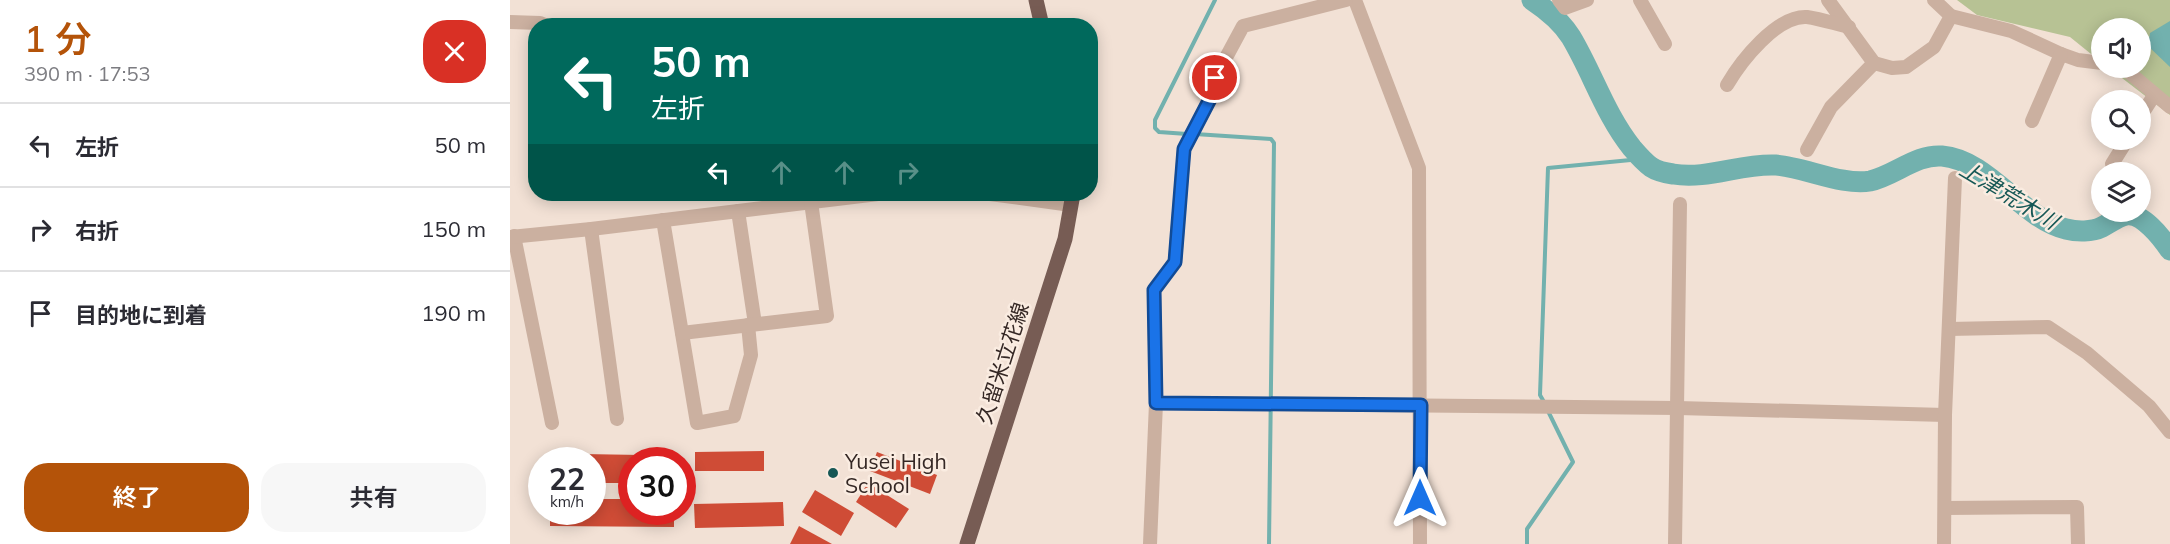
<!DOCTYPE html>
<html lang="ja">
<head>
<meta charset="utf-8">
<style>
  :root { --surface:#fff; --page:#f7f7f7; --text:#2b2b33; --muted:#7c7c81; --line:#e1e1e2; --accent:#b45309 }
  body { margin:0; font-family:Mulish,"Noto Sans JP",sans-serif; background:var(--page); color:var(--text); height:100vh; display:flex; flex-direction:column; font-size:22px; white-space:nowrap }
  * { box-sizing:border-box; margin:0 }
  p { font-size:20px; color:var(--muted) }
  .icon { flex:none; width:33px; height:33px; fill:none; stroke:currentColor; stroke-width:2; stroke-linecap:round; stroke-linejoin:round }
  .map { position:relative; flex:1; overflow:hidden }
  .drawer { display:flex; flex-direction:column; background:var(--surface); width:510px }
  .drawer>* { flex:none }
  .banner { position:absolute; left:18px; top:18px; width:570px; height:183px; border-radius:24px; box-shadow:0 3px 15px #0003; background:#00695c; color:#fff; overflow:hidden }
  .fabs { position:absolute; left:1581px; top:18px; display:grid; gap:12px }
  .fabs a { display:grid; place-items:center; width:60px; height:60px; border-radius:50%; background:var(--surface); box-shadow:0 3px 15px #0003; font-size:30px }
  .speed { position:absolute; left:18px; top:447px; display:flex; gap:12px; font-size:30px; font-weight:700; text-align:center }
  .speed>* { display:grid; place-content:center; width:78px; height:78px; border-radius:50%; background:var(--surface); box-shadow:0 3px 15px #0003; line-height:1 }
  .speed small { font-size:15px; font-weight:400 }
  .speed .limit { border:9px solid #d22; background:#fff; color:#111 }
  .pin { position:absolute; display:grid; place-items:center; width:51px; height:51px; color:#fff; margin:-26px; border:3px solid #fff; border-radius:50%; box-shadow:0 2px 6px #0007 }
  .me { position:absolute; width:66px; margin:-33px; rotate:0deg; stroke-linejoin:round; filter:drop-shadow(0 0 4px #0008) }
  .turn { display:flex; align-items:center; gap:21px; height:126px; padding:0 24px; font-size:27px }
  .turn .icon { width:78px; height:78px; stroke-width:2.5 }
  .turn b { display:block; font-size:42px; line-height:51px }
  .lanes { display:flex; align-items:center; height:57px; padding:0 24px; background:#0003; justify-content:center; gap:30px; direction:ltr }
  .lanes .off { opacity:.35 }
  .round { display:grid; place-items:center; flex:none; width:63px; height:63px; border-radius:24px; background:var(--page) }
  .head { display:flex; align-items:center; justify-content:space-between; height:102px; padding:0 24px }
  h1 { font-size:36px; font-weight:600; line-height:45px; color:var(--accent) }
  .button { display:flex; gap:12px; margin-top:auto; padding:12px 24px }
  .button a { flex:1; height:69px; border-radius:24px; background:var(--accent); color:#fff; font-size:24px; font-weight:600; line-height:69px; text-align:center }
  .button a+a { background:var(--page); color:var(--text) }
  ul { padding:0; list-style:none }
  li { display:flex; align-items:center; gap:18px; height:84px; padding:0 24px; border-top:2px solid var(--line) }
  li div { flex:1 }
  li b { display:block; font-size:22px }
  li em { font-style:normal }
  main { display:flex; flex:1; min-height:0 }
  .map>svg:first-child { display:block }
</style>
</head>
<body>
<main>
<section class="drawer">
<div class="head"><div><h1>1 分</h1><p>390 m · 17:53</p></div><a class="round" style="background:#d93025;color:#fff"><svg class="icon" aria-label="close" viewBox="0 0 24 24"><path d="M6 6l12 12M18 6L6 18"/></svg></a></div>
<ul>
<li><svg class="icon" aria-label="left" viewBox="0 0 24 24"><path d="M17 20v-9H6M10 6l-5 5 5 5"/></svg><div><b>左折</b></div><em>50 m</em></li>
<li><svg class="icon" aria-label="right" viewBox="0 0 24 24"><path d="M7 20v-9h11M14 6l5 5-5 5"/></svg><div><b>右折</b></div><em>150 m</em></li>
<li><svg class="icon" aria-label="arrive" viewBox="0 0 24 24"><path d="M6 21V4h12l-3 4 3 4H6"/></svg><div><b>目的地に到着</b></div><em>190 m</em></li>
</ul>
<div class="button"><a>終了</a><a>共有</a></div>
</section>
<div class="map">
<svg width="1660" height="544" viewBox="0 0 1660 544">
  <rect width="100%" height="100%" fill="#f2e1d5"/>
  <path fill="#b7c294" d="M1447,0H1660V115L1599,68H1630V28H1592L1591,62L1560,37L1467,15Z"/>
  <path fill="#72b1ae" d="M1660,21V67L1638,46L1640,33Z"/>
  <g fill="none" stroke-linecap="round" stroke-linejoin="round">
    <g stroke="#72b1ae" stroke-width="4">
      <path d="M677,134L649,132L645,128V120L705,0"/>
      <path d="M685,134L761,139L764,143L759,544"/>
      <path d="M1034,402L1030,395L1038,168L1131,159"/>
      <path d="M1017,544V529L1063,462L1037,409"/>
    </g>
    <path stroke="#72b1ae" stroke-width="21" d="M1022,0C1037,10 1051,21 1061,37C1083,74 1095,114 1122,148C1128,155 1134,162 1141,167C1147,171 1156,173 1163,174C1198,180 1231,163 1266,165C1294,167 1333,186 1360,181C1384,176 1406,154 1432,156C1479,160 1511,218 1556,229C1567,232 1582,232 1592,227C1600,223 1607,217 1616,215C1632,212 1652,238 1660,250"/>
  </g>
  <g fill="#cf4c36">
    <path d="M254,451V471H185V452Z"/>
    <path d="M367,452L427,475L420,494L360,471Z"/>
    <path d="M72,454L132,455V460H122V483H82V460H71Z"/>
    <path d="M358,483L399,509L386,528L346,502Z"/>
    <path d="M305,490L344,513L331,536L292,512Z"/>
    <path d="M82,499H122V512H164V527L40,526V512H82Z"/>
    <path d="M273,502L274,526L185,528L184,504Z"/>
    <path d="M289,526L322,544H280Z"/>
  </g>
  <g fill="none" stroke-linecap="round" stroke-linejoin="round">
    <g stroke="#cbb0a0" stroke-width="14">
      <path d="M845,0L909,168L910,544"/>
      <path d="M1049,0L1055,8L1077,0"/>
      <path d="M1130,0L1155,44"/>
      <path d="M1318,0L1364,63L1382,68L1396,67L1424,47L1441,16"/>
      <path d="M1424,0L1441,16L1501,31L1551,54L1568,60L1592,63"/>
      <path d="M0,22L30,23L37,26"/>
      <path d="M1614,68L1660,107"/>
      <path d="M1217,85C1231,61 1267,15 1297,17C1311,19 1326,24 1339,27"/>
      <path d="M1630,117L1645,94"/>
      <path d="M1522,121L1551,54"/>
      <path d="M1297,150L1321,107L1364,63"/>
      <path d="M1602,164L1617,140"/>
      <path d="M480,194L561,205"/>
      <path d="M228,211L245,324"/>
      <path d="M153,220L187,423L224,416L241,355L238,325"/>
      <path d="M81,229L107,419"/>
      <path d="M4,236L42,423"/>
      <path d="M0,237L81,229L368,194"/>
      <path d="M1439,329L1538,327L1577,353L1639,406L1660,432"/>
      <path d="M172,333L317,316L301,202"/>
      <path d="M646,403L1168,408L1435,415"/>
      <path d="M1435,508L1567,507L1568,544"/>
      <path d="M640,544L646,403L644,290L665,262L674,149L700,99L705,78L733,26L836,0"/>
      <path d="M1165,544L1170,204"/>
      <path d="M1434,544L1435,415L1445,178"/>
    </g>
    <g stroke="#775c54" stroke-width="15">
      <path d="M526,0L532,26"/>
      <path d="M457,544L555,239L563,194"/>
    </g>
  </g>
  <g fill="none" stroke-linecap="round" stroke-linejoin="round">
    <defs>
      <path id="route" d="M705,78L700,99L674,149L665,262L644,290L646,403L911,405L910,498"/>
    </defs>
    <use href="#route" stroke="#114b97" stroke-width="15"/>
    <use href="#route" stroke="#1a73e8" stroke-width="10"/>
  </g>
  <circle fill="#175856" stroke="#faece1" stroke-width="2" cx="323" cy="473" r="6"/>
  <g text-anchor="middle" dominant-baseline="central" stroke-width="5" stroke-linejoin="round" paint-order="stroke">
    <g font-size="21" fill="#342724" stroke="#faece1">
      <text transform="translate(492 363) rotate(-72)">久留米立花線</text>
    </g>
    <g font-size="21" fill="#342724" stroke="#faece1" text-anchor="start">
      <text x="335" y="461">Yusei High<tspan x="335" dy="24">School</tspan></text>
    </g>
    <g font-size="22" font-style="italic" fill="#175856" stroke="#faece1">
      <text transform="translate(1499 195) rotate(31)">上津荒木川</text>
    </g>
  </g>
</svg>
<div class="fabs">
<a><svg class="icon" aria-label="sound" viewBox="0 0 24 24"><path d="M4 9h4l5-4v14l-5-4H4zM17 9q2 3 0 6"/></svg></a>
<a><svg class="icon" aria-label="search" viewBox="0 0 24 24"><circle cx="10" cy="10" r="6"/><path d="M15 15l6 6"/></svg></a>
<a><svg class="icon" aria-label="layers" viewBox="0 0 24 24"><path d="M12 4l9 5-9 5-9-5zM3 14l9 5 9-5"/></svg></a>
</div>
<div class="speed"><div>22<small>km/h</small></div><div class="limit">30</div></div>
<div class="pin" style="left:705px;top:78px;background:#d93025"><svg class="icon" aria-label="arrive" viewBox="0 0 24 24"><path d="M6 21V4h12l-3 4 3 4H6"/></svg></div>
<svg class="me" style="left:910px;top:498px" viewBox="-20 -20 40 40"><path d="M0-17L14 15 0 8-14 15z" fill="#1a73e8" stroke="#fff" stroke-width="4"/></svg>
<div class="banner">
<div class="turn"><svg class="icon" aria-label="left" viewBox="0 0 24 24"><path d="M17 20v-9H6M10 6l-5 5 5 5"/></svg><div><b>50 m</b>左折</div></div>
<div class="lanes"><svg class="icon" aria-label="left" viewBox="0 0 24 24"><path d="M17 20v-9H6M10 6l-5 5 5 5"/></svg><svg class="icon off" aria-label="ahead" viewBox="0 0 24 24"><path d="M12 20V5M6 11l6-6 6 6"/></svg><svg class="icon off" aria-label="ahead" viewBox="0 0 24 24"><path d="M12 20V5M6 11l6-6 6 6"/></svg><svg class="icon off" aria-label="right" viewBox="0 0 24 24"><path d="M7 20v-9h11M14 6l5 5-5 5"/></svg></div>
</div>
</div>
</main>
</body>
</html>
